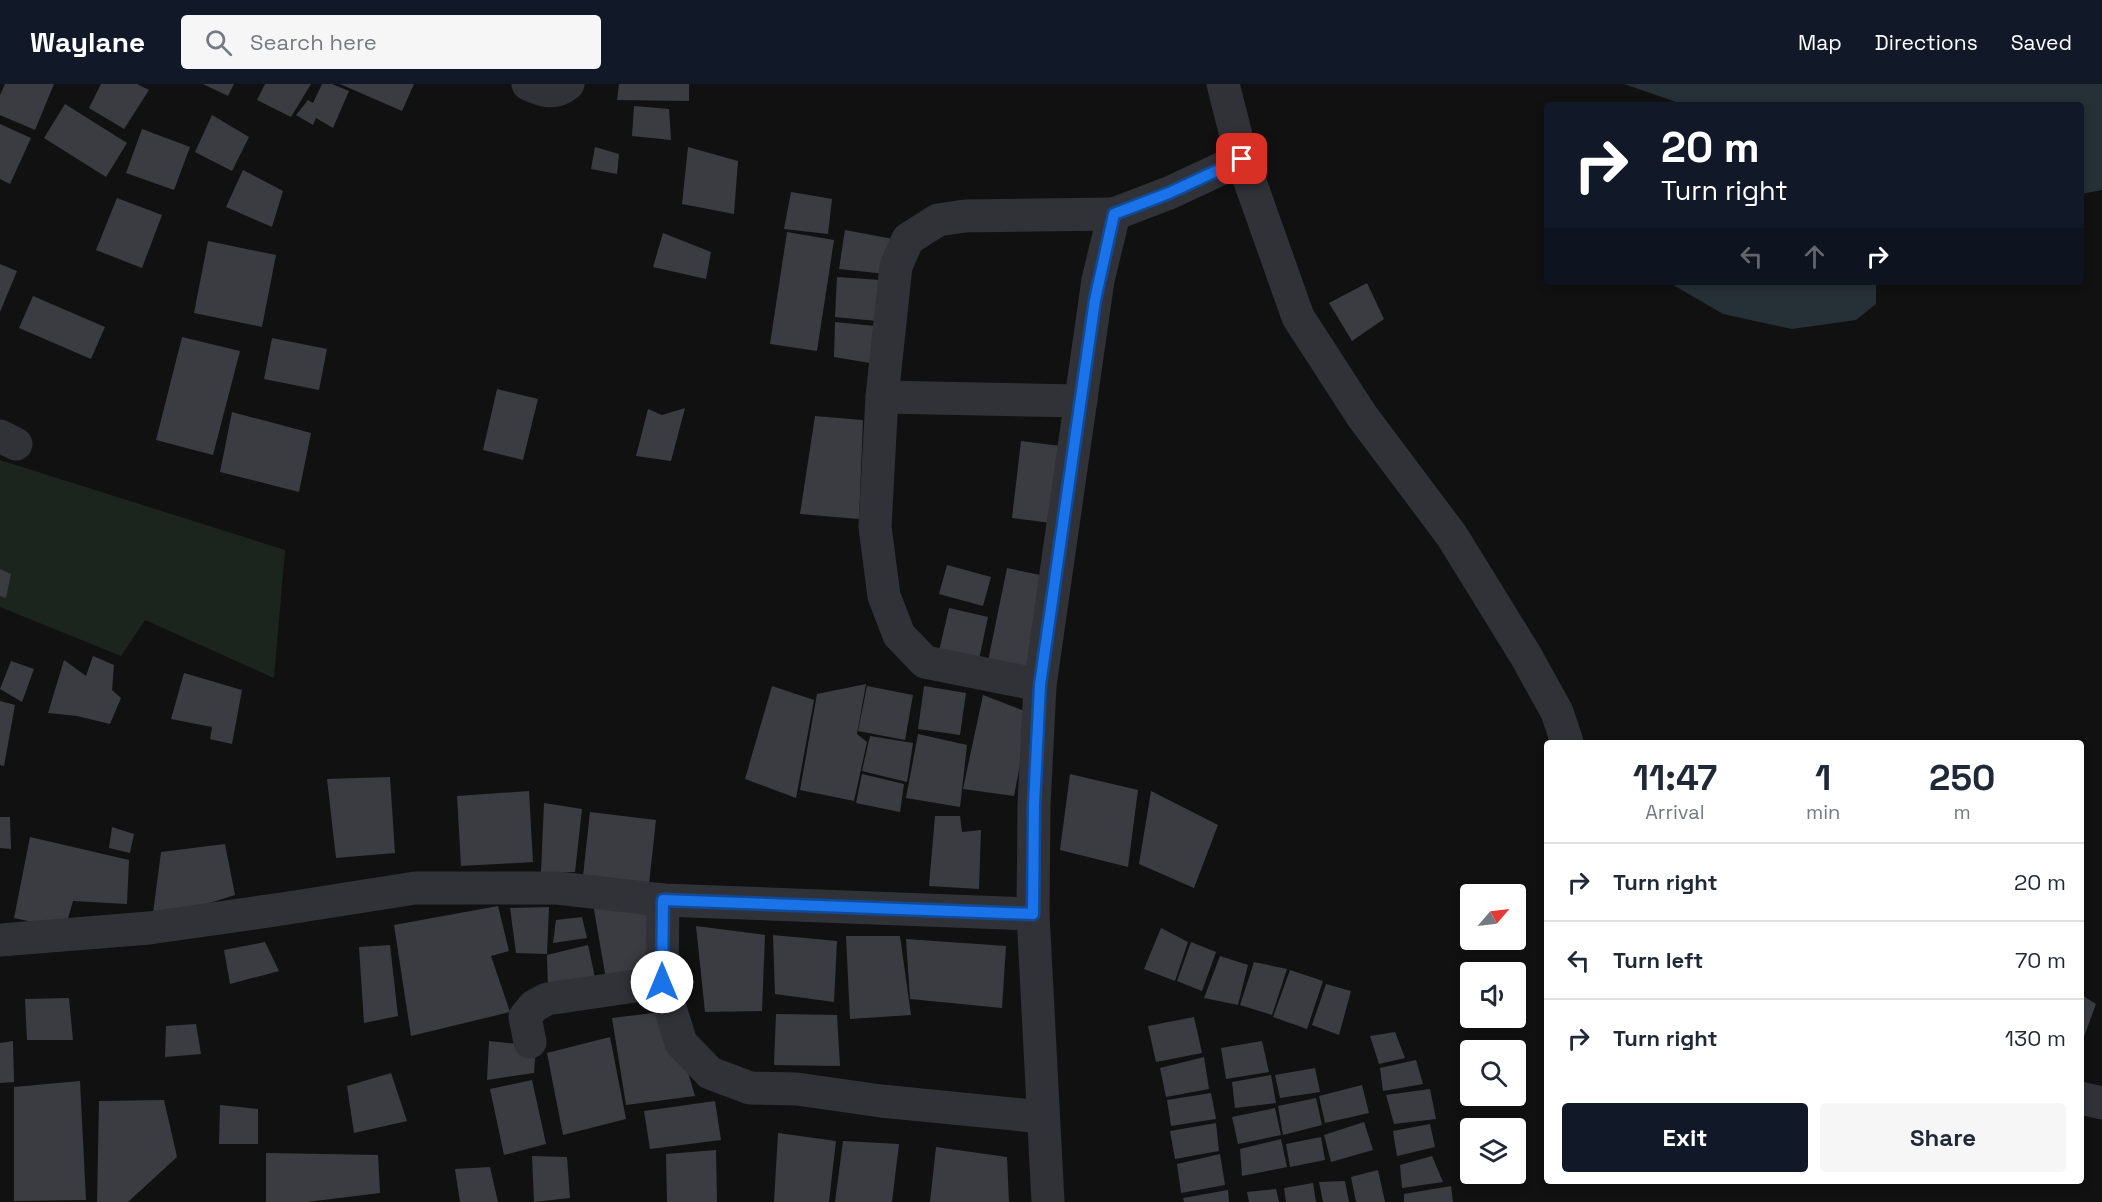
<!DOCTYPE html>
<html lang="en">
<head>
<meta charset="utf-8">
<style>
  :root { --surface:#fff; --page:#f6f6f7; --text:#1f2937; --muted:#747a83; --line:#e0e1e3; --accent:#111827 }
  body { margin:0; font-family:"Space Grotesk",sans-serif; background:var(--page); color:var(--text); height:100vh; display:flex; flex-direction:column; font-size:22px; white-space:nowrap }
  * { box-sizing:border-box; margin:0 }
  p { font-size:20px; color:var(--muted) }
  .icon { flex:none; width:33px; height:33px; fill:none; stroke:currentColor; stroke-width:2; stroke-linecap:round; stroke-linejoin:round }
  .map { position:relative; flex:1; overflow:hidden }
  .side { position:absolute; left:1544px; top:656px; width:540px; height:444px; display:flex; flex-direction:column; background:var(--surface); border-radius:6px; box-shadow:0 3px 9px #0003 }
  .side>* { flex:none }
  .guide { position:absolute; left:1544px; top:18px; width:540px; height:183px; border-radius:6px; box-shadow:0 3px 9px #0003; background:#111827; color:#fff; overflow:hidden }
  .needle { width:39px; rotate:62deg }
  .buttons { position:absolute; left:1460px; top:800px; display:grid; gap:12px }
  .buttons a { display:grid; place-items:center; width:66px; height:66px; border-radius:6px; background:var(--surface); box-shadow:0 3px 9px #0003; font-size:30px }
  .pin { position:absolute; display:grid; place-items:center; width:51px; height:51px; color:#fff; margin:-26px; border-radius:12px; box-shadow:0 3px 9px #0006 }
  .me { position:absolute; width:66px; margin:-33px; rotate:0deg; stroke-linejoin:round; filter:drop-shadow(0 0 4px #0008) }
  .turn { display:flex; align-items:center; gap:21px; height:126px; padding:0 18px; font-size:27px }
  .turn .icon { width:78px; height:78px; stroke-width:2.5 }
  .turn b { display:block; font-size:42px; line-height:51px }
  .lanes { display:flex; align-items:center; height:57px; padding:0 18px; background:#0003; justify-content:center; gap:30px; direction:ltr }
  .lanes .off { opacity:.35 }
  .eta { display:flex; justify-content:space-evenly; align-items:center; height:102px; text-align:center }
  .eta b { font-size:36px; font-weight:600; line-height:42px }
  .primary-button { display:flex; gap:12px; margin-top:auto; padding:12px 18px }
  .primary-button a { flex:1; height:69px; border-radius:6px; background:var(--accent); color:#fff; font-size:24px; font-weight:600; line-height:69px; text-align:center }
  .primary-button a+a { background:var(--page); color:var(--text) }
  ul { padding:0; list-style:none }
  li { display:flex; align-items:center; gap:18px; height:78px; padding:0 18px; border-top:2px solid var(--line) }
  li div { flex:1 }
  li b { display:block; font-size:22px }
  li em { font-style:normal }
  header { display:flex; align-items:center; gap:36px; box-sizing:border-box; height:84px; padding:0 30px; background:var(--accent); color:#fff }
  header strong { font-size:28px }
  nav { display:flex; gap:33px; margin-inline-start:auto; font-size:21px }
  .search { width:420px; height:54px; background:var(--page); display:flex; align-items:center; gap:15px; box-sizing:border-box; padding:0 21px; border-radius:6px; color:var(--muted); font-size:22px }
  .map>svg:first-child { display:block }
</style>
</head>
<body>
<header>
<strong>Waylane</strong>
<div class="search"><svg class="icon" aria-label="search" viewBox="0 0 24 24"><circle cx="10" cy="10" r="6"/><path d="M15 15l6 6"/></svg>Search here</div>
<nav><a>Map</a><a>Directions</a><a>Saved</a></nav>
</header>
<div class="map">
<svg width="2102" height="1118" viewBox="0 0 2102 1118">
  <rect width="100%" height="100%" fill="#111112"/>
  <path fill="#1c251d" d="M0,376L285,466L274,594L145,536L121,572L0,523Z"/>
  <g fill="#263037">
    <path d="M1624,0H2102V106L2081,110L2080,21H1685Z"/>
    <path d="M1668,198H1876V220L1856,236L1792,245L1723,230Z"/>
  </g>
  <g fill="#3b3c42">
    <path d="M5,0H54L35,46L0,31V11Z"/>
    <path d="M101,0H137L149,6L124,45L89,24Z"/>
    <path d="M203,0H234L228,12Z"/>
    <path d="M265,0H311L291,33L257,16Z"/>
    <path d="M322,0H332L349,7L333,44L316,34L313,41L296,31L308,16L313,19Z"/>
    <path d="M340,0H414L402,27Z"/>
    <path d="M619,0H689V17L617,16Z"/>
    <path d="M65,20L127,59L106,93L44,54Z"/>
    <path d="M634,22L669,25L671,56L632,52Z"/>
    <path d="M212,31L249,53L232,87L195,68Z"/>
    <path d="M0,40L31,54L10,100L0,95Z"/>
    <path d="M142,45L190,63L174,106L126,89Z"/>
    <path d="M595,63L619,70L617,90L591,85Z"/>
    <path d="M688,63L738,77L734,130L682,120Z"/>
    <path d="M243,86L283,107L272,143L226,123Z"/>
    <path d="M791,108L832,115L828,150L784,145Z"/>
    <path d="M117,114L162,131L142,184L96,166Z"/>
    <path d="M845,146L893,155L886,190L839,185Z"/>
    <path d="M787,148L834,156L817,267L770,260Z"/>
    <path d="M663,149L711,168L706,195L653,183Z"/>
    <path d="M208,157L276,171L262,243L194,229Z"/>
    <path d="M0,180L17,187L0,228Z"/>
    <path d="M837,193L880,196L877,237L835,233Z"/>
    <path d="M1367,199L1384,235L1352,257L1329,219Z"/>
    <path d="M33,212L105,243L91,275L19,244Z"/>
    <path d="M835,238L885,243L882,281L834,273Z"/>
    <path d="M182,253L240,267L213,371L156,356Z"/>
    <path d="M272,254L327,265L319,306L264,295Z"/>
    <path d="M497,305L538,315L523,376L483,366Z"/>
    <path d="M685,324L671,377L636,372L648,325L662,331Z"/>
    <path d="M232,328L311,349L299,408L220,388Z"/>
    <path d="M815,332L863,336L859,435L800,430Z"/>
    <path d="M1021,357L1068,363L1059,440L1012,434Z"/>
    <path d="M947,481L991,493L983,522L939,510Z"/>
    <path d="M1007,484L1050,493L1031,587L988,577Z"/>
    <path d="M0,485L11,490L6,514L0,512Z"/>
    <path d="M949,524L988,533L977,585L937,576Z"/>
    <path d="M93,572L114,581L112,606L121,614L110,640L77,632L48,629L64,576L86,592Z"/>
    <path d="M11,577L34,585L22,618L0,605Z"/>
    <path d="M184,589L242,606L232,660L210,655L212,643L171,635Z"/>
    <path d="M866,600L857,650L867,658L854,717L800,706L817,610Z"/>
    <path d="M772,602L814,616L796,714L745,695Z"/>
    <path d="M867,602L913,611L905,656L858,647Z"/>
    <path d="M924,602L966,609L960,651L918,645Z"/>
    <path d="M983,611L1030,629L1014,712L963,705Z"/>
    <path d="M0,617L15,621L4,682L0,681Z"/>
    <path d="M918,650L967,661L960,723L906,714Z"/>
    <path d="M870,652L913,659L907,698L862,687Z"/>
    <path d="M862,690L904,700L900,728L856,719Z"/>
    <path d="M1070,690L1138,706L1128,783L1060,766Z"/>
    <path d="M390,693L395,769L336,774L327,695Z"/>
    <path d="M529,707L533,778L461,782L457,712Z"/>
    <path d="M1151,707L1218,741L1194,804L1139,780Z"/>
    <path d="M544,719L582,725L575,788H541Z"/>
    <path d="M590,728L656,736L648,809L582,801Z"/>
    <path d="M935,732H960L962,748L981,746L979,805L929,802Z"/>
    <path d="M0,733H10L11,765L0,764Z"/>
    <path d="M112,743L134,750L130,769L109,764Z"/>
    <path d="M30,753L129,776L127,820L73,817L65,845L14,834Z"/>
    <path d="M225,760L235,811L152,837L161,768Z"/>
    <path d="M592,814L649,816L662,886L607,901Z"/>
    <path d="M498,822L509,867L491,872L510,928L411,952L394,841Z"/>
    <path d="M549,823L547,870L516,869L510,824Z"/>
    <path d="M582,833L587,854L553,859L556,836Z"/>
    <path d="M696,842L765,851L762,927L705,928Z"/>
    <path d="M1161,844L1188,858L1175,897L1144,885Z"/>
    <path d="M773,851L837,857L834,918L775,910Z"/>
    <path d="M846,852H900L911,931L850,935Z"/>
    <path d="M906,855L1006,862L1002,924L910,915Z"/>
    <path d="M265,858L279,887L230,900L224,866Z"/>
    <path d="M1191,858L1216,868L1202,907L1177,897Z"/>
    <path d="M390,861L398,932L364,939L359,863Z"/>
    <path d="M588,861L596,898L548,908L547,871Z"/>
    <path d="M1220,872L1248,881L1238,921L1204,914Z"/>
    <path d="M1254,878L1287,885L1272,931L1240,921Z"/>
    <path d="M1290,886L1323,897L1307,945L1273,933Z"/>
    <path d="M1326,900L1351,907L1339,951L1312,941Z"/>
    <path d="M2080,910L2096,920L2081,961H2080Z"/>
    <path d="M69,914L73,956H27L25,915Z"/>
    <path d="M670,927L695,1012L626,1021L612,934Z"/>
    <path d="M776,930L837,931L840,982L774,981Z"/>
    <path d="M1194,933L1202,969L1156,978L1148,942Z"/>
    <path d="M196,940L201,970L165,973L166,942Z"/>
    <path d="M1395,948L1405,974L1379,980L1370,952Z"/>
    <path d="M610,953L626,1035L563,1051L547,969Z"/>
    <path d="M13,957L14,998L0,999V959Z"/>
    <path d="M489,957L536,962L534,989L487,996Z"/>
    <path d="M1262,957L1269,988L1226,995L1221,964Z"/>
    <path d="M1204,973L1209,1005L1166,1013L1160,984Z"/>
    <path d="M1416,976L1423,1000L1383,1007L1380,984Z"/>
    <path d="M1315,984L1320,1008L1280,1014L1275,991Z"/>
    <path d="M391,989L407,1037L354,1049L347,1002Z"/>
    <path d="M1271,991L1276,1019L1235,1024L1232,998Z"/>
    <path d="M532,996L546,1060L504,1071L490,1005Z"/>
    <path d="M80,997L86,1116L14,1117V1003Z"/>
    <path d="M1362,1001L1369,1029L1325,1039L1319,1012Z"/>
    <path d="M1430,1005L1436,1035L1394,1040L1386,1011Z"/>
    <path d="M1211,1009L1216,1035L1171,1042L1167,1016Z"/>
    <path d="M1316,1014L1322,1041L1283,1051L1278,1022Z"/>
    <path d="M164,1016L177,1073L128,1118H97L99,1017Z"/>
    <path d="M715,1017L721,1056L650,1065L644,1027Z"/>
    <path d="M220,1021L258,1025V1060H219Z"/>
    <path d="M1275,1024L1281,1051L1238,1060L1232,1033Z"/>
    <path d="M1364,1038L1373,1066L1331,1078L1324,1051Z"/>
    <path d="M1216,1039L1219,1067L1175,1075L1170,1047Z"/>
    <path d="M1430,1040L1435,1063L1397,1072L1393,1047Z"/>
    <path d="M778,1049L836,1057L829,1118H774Z"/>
    <path d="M1321,1053L1325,1076L1290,1083L1286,1060Z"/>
    <path d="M1281,1055L1287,1083L1242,1092L1240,1065Z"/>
    <path d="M843,1057L899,1060L892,1118H835Z"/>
    <path d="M936,1063L1007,1073L1009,1118H930Z"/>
    <path d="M716,1066L717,1118H667L666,1070Z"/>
    <path d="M266,1069L378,1071L380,1109L307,1118H266Z"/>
    <path d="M1220,1070L1225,1101L1181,1109L1177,1080Z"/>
    <path d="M532,1072L567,1073L570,1114L534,1118Z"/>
    <path d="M1432,1072L1443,1098L1402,1104L1400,1081Z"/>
    <path d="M490,1083L498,1118H460L455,1085Z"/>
    <path d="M1378,1086L1385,1118H1356L1351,1093Z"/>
    <path d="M1345,1097L1349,1118H1323L1319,1098Z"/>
    <path d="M1313,1099L1316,1118H1286L1284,1104Z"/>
    <path d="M1451,1102L1453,1118H1404V1110Z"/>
    <path d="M1276,1105L1279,1118H1249L1247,1108Z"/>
    <path d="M1228,1106L1229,1118H1184L1183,1114Z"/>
  </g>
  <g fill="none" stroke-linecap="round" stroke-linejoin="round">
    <g stroke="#313238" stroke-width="33">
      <path d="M528,0C543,7 554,11 568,0"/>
      <path d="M1223,0L1242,75L1298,233L1362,332L1452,452L1526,572L1557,628L1567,658"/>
      <path d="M882,313L1081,317"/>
      <path d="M0,352L16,360"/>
      <path d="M1040,601L925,578L899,551L884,512L875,443L882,313L896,182L908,155L938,136L965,132L1114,130"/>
      <path d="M663,816L662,898L681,959L710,989L750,1004L797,1005L881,1017L1043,1033"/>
      <path d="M0,856L149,844L282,825L415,804H557L663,816L1033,830"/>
      <path d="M530,958L525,933L534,922L547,915L662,898"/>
      <path d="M2080,1014L2102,1019"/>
      <path d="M1048,1118L1033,830L1034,721L1040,601L1098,196L1114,130L1169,109L1242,75"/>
    </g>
  </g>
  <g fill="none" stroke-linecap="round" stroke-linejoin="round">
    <defs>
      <path id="route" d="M662,898L663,816L1033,830L1034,721L1040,601L1095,216L1114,130L1169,109L1242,75"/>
    </defs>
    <use href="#route" stroke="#114b97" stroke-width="15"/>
    <use href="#route" stroke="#1a73e8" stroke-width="10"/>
  </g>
</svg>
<div class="buttons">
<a><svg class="needle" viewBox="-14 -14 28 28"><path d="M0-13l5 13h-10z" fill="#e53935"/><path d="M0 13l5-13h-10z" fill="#747a83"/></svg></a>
<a><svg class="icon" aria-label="sound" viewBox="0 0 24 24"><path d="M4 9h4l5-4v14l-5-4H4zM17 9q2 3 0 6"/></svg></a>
<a><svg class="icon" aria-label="search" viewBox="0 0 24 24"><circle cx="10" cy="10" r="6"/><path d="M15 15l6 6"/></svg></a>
<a><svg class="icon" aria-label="layers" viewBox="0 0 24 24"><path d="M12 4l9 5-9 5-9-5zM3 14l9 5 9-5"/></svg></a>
</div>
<div class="pin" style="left:1242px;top:75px;background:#d93025"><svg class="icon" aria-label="arrive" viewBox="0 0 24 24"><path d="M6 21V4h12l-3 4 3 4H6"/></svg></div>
<svg class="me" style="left:662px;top:898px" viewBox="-20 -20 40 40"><circle r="19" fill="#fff"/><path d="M0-13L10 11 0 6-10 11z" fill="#1a73e8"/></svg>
<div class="guide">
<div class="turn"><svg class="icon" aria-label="right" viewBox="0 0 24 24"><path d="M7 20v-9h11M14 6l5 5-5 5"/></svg><div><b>20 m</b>Turn right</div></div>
<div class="lanes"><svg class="icon off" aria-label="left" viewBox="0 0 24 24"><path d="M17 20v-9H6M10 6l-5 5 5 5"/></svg><svg class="icon off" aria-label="ahead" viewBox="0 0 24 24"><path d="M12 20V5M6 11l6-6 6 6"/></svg><svg class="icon" aria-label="right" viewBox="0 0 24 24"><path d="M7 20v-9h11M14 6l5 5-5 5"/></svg></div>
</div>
<section class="side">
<div class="eta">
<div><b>11:47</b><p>Arrival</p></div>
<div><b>1</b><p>min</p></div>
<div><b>250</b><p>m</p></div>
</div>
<ul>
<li><svg class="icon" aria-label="right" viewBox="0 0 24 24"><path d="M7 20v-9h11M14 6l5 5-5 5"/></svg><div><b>Turn right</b></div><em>20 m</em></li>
<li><svg class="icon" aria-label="left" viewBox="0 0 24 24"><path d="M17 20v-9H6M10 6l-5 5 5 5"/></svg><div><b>Turn left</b></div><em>70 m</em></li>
<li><svg class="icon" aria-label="right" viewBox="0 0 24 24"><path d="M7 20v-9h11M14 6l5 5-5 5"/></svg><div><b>Turn right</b></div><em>130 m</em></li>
</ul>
<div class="primary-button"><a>Exit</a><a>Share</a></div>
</section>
</div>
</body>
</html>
